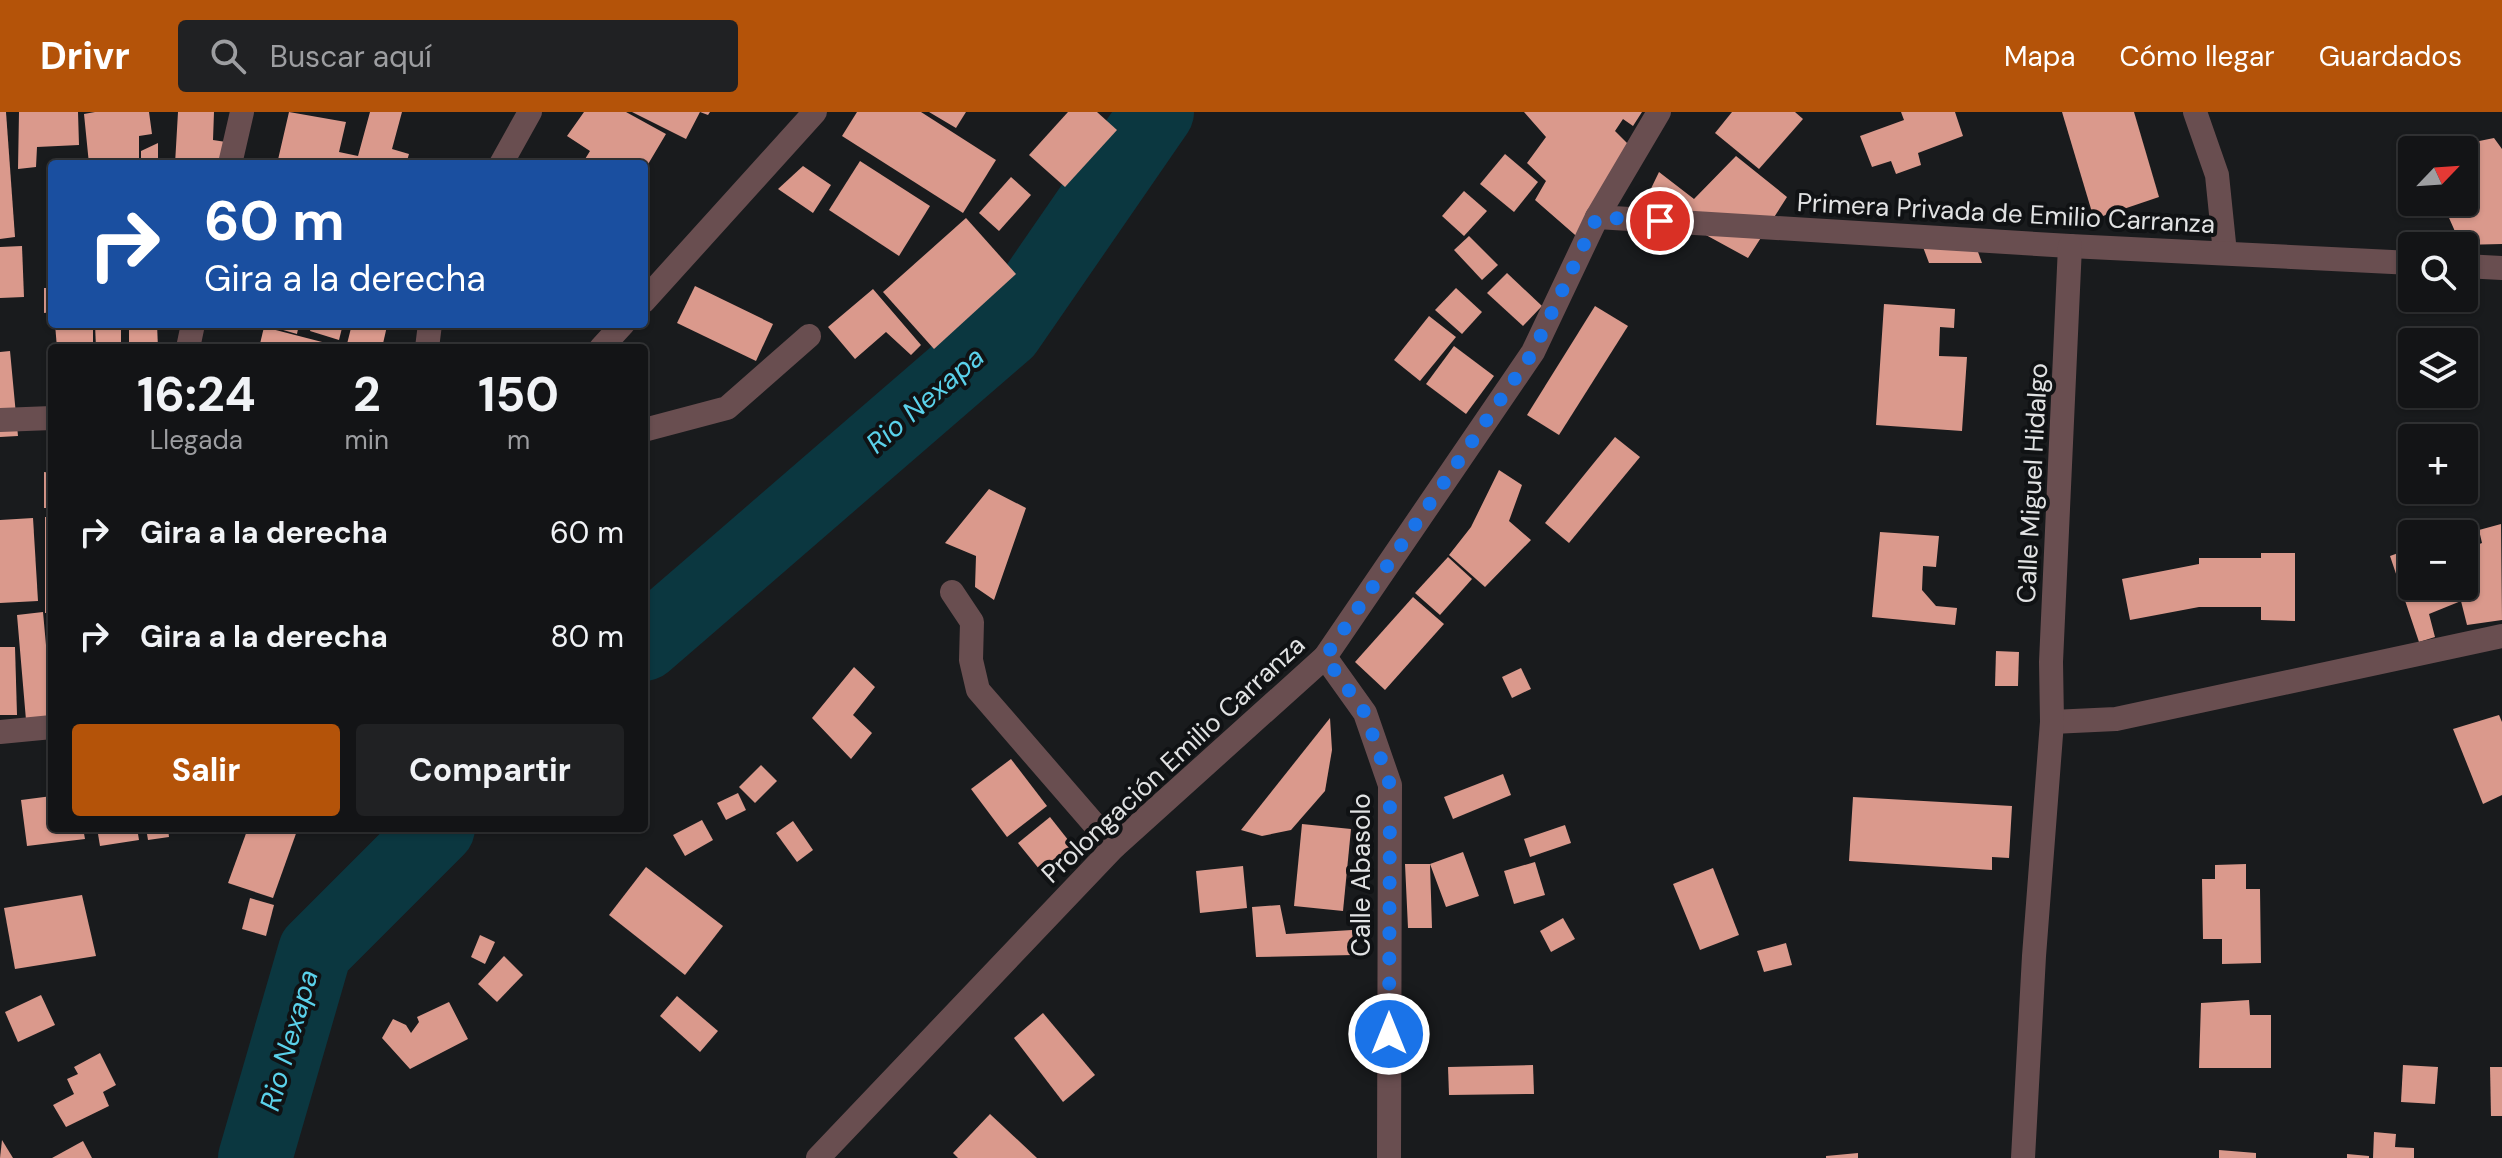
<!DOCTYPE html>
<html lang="es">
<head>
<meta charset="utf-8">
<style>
  :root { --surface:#131416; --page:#202123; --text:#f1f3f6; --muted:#9d9ea1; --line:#323335; --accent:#b45309 }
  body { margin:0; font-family:"DM Sans",sans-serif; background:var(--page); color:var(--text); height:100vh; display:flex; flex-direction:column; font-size:30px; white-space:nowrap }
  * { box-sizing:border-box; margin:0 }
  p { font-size:26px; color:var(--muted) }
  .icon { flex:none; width:44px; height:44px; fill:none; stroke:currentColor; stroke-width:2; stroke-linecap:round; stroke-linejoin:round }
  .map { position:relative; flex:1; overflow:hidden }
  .details { position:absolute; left:48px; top:232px; width:600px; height:488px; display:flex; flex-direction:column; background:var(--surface); border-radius:8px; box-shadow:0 2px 6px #0004,0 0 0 2px var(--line) }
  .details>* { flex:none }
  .guide { position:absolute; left:48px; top:48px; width:600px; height:168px; border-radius:8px; box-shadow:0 2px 6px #0004,0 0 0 2px var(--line); background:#1a4fa0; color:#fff; overflow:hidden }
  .needle { width:52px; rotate:65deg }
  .buttons { position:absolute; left:2398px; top:24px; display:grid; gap:16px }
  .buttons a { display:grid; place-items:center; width:80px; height:80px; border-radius:8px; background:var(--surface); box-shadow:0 2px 6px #0004,0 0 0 2px var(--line); font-size:40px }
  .pin { position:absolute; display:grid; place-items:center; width:68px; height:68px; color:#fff; margin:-34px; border:4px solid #fff; border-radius:50%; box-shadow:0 2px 8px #0007 }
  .me { position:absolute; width:88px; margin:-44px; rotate:0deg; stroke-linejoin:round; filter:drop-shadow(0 0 6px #0008) }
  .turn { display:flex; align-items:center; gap:28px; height:168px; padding:0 24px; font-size:36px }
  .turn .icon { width:104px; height:104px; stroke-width:2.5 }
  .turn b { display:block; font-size:56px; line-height:68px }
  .eta { display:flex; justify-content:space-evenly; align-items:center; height:136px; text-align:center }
  .eta b { font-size:48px; font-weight:700; line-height:56px }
  .button { display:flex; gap:16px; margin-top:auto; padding:16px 24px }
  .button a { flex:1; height:92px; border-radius:8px; background:var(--accent); color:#fff; font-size:32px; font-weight:700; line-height:92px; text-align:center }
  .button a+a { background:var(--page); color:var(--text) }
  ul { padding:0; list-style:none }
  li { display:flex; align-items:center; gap:24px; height:104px; padding:0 24px }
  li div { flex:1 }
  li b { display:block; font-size:30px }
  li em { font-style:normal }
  header { display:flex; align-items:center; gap:48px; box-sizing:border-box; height:112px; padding:0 40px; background:var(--accent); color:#fff }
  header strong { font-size:38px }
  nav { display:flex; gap:44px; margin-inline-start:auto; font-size:28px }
  .search { width:560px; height:72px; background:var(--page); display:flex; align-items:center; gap:20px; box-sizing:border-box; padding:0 28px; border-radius:8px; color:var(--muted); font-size:30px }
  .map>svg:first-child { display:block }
</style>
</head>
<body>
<header>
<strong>Drivr</strong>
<div class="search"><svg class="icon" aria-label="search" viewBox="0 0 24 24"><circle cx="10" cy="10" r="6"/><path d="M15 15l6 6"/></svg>Buscar aquí</div>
<nav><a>Mapa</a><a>Cómo llegar</a><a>Guardados</a></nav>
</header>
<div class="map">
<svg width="2502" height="1046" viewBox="0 0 2502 1046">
  <rect width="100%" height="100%" fill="#191b1d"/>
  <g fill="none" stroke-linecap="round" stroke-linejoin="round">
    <g stroke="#0b3740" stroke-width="74">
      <path d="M644,532L1006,219L1157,0"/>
      <path d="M255,1046L315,839L438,716"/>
    </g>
  </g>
  <g fill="#da998c">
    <path d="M0,0H6L15,125L0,127Z"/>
    <path d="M19,0H78L79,33L37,35L36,55L18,57Z"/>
    <path d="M95,0H149L152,22L139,24V46L131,52H89L84,2Z"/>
    <path d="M178,0H214L213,28L239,32L236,51L210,47V52H175Z"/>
    <path d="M289,0L346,10L339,40L358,44L370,0H402L392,37L409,42L406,52H277Z"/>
    <path d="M584,0H626L666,22L644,59V52H582L590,39L567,24Z"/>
    <path d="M632,0H710L708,3L700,0L686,27Z"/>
    <path d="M857,0H921L996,48L963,101L842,24Z"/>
    <path d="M929,0H966L956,16Z"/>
    <path d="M1068,0H1097L1117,18L1065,75L1029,43Z"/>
    <path d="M1524,0H1642L1633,14L1623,7L1615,19L1631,35L1582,129L1535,88L1546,69L1527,51L1546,25Z"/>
    <path d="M1732,0H1795L1803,7L1759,57L1715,21Z"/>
    <path d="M1901,0H1955L1963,24L1918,41L1921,53L1896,62L1891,49L1872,55L1860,24L1904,8Z"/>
    <path d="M2062,0H2134L2159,85L2094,107Z"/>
    <path d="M2494,26L2502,37V132L2461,133L2442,90H2464V38L2440,37Z"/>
    <path d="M158,31V52H141V39Z"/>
    <path d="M1505,42L1538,70L1514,100L1480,72Z"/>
    <path d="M1736,44L1787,85L1748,146L1684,111L1673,132L1629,122L1659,60L1694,87Z"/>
    <path d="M860,49L930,94L899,144L829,98Z"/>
    <path d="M803,54L831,73L813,101L778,77Z"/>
    <path d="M1011,65L1031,83L999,119L979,101Z"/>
    <path d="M1464,79L1487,99L1464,124L1442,104Z"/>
    <path d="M966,106L1016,162L934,237L883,180Z"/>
    <path d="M1469,124L1498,153L1482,168L1454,138Z"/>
    <path d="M1973,126L1982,151H1929L1920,127Z"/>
    <path d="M22,134L24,185L0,186V135Z"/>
    <path d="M1507,161L1542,194L1523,214L1487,181Z"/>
    <path d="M695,174L773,212L756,249L677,211Z"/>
    <path d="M44,176H52V200L44,201Z"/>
    <path d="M1456,176L1482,200L1462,222L1435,198Z"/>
    <path d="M873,177L921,233L911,243L886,220L855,247L828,215Z"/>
    <path d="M1884,192L1955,197L1954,216L1940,215L1939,244L1967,245L1962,319L1876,313Z"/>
    <path d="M1595,194L1628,214L1559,323L1527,303Z"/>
    <path d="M1429,204L1456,225L1420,269L1394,248Z"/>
    <path d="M55,212H93V236H57Z"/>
    <path d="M95,212H121V236H96Z"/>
    <path d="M129,212H157L158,236H129Z"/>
    <path d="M262,212H299L297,222Z"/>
    <path d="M312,212H343L339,228L310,219Z"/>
    <path d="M352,212L387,214L382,236L347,232Z"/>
    <path d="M264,215L326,231L324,236H259Z"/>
    <path d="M1454,234L1494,264L1466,302L1426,272Z"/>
    <path d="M10,239L18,324L0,325V240Z"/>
    <path d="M1615,325L1640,345L1569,431L1545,411Z"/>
    <path d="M1499,358L1522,373L1509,409L1531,428L1485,475L1449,443L1471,415Z"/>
    <path d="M44,360L52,361V396H44Z"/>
    <path d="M989,377L1026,396L994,488L975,475L976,444L945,431Z"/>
    <rect x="45" y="405" width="7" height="96"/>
    <path d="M33,406L38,489L0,491V408Z"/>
    <path d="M2501,412L2502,508L2467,513L2461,489L2429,502L2435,525L2419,530L2390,444L2412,436V474H2464V438L2482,431L2479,418Z"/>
    <path d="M1880,420L1939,424L1936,455L1923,454L1922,478L1936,494L1957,496L1955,513L1872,505Z"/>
    <path d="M2261,441H2295V509L2261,508V495H2199L2130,508L2122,467L2199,452V446H2261Z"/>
    <path d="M1448,445L1472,467L1440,503L1415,481Z"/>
    <path d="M1413,485L1444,512L1385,578L1355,550Z"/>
    <path d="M43,500L46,533L52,532V605L26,608L17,503Z"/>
    <path d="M0,535H15L17,603H0Z"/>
    <path d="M1996,539L2019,540L2018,574H1995Z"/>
    <path d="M854,555L875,575L853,603L872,621L851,647L812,606Z"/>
    <path d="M1521,556L1531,577L1512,586L1502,565Z"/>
    <path d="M2499,603L2502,610V683L2483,692L2453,617Z"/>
    <path d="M1330,606L1332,638L1325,679L1291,718L1262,724L1241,718Z"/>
    <path d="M1011,647L1047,694L1007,725L971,677Z"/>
    <path d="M761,653L777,669L755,691L739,675Z"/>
    <path d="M1503,662L1511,683L1453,707L1444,685Z"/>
    <path d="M738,681L746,698L726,708L717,691Z"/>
    <path d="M52,684V716H83L85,727L27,734L21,688Z"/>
    <path d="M1853,685L2012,694L2009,746L1992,745V758L1849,749Z"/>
    <path d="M1050,705L1076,738L1044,763L1018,731Z"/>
    <path d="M702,708L713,728L685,744L673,723Z"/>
    <path d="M793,709L813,738L797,750L776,721Z"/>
    <path d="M1302,712L1351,717L1343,799L1294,794Z"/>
    <path d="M1565,713L1571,731L1530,745L1524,727Z"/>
    <path d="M97,716H137L139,728L100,734Z"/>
    <path d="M146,716H168L169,725L148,728Z"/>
    <path d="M177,716H203V718L178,721Z"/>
    <path d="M248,716H298L273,786L228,771Z"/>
    <path d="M1463,740L1479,784L1446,795L1430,752L1432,816H1408L1405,752H1430Z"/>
    <path d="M1535,750L1545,783L1514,792L1504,759Z"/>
    <path d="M2246,752V777H2260L2261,851L2222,852V827H2203L2202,767H2215V753Z"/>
    <path d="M1243,754L1247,796L1200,801L1196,759Z"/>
    <path d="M646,755L723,814L685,863L609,803Z"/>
    <path d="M1713,756L1739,823L1700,838L1673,772Z"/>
    <path d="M82,783L96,844L15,857L4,796Z"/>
    <path d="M250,786L274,793L266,824L242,817Z"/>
    <path d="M1280,793L1286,822L1352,818L1354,843L1256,845L1252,795Z"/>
    <path d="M1563,806L1575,827L1551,840L1540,819Z"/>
    <path d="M480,823L495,830L485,852L471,845Z"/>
    <path d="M1786,831L1792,853L1764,860L1757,839Z"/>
    <path d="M504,844L523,863L497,890L478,872Z"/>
    <path d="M41,883L55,913L18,930L5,900Z"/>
    <path d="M677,884L718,919L700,940L660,904Z"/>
    <path d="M2249,888L2250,903H2271V956H2199L2201,891Z"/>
    <path d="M449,890L468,927L410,957L382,926L393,907L406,913L411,921L419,910L417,905Z"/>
    <path d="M1043,901L1095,963L1063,990L1014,926Z"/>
    <path d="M100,941L116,973L103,980L109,994L66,1015L53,993L74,982L67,967L78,962L74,955Z"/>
    <path d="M1533,953L1534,982L1449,983L1448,955Z"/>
    <path d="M2403,953L2438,955L2435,992L2401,990Z"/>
    <path d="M2490,955H2502V1004H2491Z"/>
    <path d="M990,1002L1037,1046H958L953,1041Z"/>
    <path d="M2374,1020L2396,1022L2395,1035L2414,1036V1046H2373Z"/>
    <path d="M2,1028L13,1046H0Z"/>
    <path d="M83,1029L92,1046H52Z"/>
    <path d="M2219,1038L2256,1041V1046H2219Z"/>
    <path d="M1858,1041V1046H1826V1044Z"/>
    <path d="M2347,1042L2369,1044V1046H2347Z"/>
  </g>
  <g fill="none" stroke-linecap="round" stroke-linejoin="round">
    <g stroke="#694e50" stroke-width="24">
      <path d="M2195,0L2217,63L2225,141"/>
      <path d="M230,52L242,0"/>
      <path d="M501,52L530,0"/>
      <path d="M1597,105L2070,134L2412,151"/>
      <path d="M2464,154L2502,156"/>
      <path d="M644,189L815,0"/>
      <path d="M188,236L193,212"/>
      <path d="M427,236L430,212"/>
      <path d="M601,236L623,212"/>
      <path d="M0,308L52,306"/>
      <path d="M644,318L727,296L809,224"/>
      <path d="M952,480L972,510L971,548L978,578L1114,735"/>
      <path d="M1325,545L1365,601L1390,673L1389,1046"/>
      <path d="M2052,610L2116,607L2502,524"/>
      <path d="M0,620L52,615"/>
      <path d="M818,1046L1114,735L1325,545L1533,240L1597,105L1659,0"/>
      <path d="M2023,1046L2034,844L2052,610L2051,550L2070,134"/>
    </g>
  </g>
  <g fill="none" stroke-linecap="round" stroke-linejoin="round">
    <path stroke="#1a73e8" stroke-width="14" stroke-dasharray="0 25.2" d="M1389,922L1390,673L1365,601L1325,545L1533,240L1597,105L1660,109"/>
  </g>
  <g text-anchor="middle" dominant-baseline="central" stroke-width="8" stroke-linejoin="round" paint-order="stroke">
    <g font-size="26" fill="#e1e2e3" stroke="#101214">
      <text transform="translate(2006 101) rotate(3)">Primera Privada de Emilio Carranza</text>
      <text transform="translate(2032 371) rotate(-87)">Calle Miguel Hidalgo</text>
      <text transform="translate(1173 647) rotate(-43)">Prolongación Emilio Carranza</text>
      <text transform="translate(1361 763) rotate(-90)">Calle Abasolo</text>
    </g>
    <g font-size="28" font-style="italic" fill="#5ad1ea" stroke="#101214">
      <text transform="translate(925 288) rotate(-41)">Rio Nexapa</text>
      <text transform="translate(289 928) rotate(-74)">Rio Nexapa</text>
    </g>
  </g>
</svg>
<div class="buttons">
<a><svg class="needle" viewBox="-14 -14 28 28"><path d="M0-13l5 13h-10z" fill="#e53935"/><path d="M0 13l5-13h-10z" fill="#9d9ea1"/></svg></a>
<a><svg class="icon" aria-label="search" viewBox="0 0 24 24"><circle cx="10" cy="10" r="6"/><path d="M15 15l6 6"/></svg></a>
<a><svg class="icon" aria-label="layers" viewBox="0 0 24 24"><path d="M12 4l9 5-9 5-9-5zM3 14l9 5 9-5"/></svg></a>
<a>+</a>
<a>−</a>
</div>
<div class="pin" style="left:1660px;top:109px;background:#d93025"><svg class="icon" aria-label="arrive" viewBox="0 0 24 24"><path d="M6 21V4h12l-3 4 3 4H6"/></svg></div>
<svg class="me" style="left:1389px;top:922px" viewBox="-20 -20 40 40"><circle r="17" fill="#1a73e8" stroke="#fff" stroke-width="3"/><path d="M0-11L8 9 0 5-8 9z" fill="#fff"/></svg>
<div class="guide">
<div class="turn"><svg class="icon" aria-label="right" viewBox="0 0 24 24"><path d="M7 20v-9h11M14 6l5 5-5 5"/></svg><div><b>60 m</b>Gira a la derecha</div></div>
</div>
<section class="details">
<div class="eta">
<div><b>16:24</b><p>Llegada</p></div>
<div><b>2</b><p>min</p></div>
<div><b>150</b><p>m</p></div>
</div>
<ul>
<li><svg class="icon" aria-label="right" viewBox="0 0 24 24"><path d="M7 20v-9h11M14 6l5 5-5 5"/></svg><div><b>Gira a la derecha</b></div><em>60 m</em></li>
<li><svg class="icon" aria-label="right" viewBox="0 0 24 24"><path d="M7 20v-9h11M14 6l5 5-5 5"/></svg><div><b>Gira a la derecha</b></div><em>80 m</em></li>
</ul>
<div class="button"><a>Salir</a><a>Compartir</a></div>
</section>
</div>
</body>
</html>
